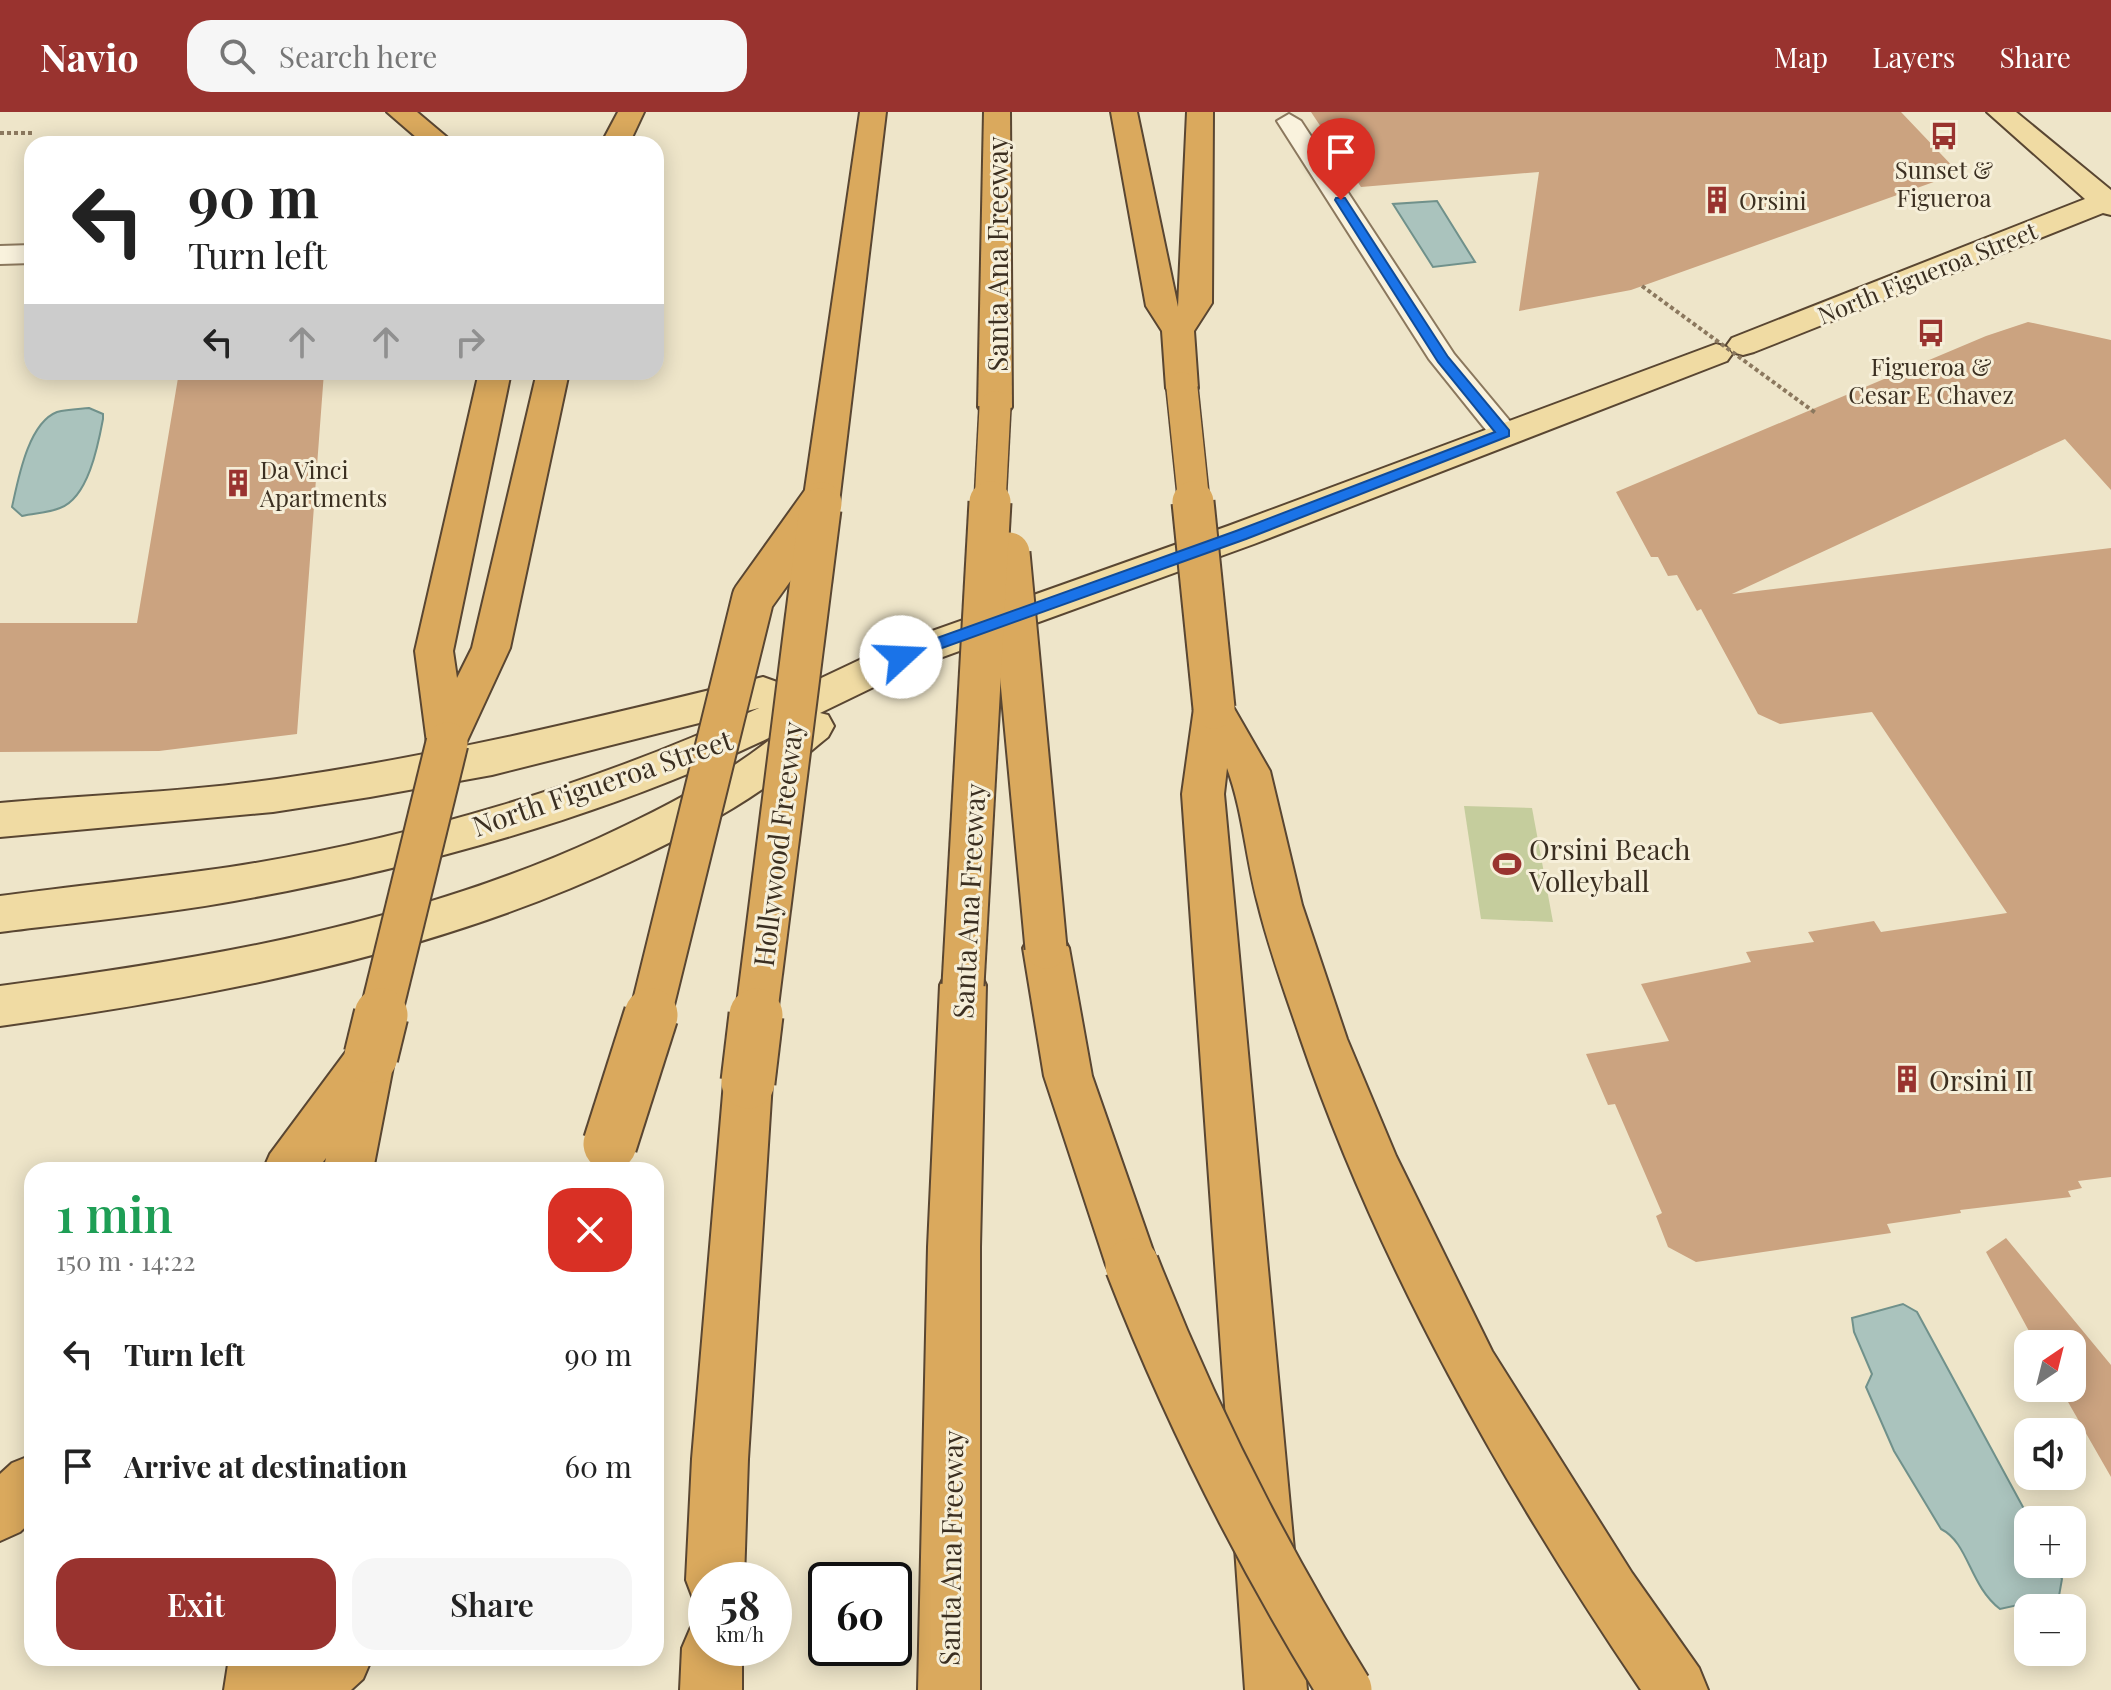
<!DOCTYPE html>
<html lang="en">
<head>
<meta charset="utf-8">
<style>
  :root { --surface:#fff; --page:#f6f6f6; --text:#222; --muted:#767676; --accent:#99332f }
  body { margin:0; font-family:"Playfair Display",serif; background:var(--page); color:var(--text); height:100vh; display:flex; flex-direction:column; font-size:30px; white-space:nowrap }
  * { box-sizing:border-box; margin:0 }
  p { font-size:26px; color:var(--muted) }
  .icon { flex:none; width:44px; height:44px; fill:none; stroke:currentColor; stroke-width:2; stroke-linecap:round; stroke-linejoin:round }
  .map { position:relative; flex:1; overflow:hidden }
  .panel { position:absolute; left:24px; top:1050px; width:640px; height:504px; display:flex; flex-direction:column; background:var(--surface); border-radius:24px; box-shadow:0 4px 20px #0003 }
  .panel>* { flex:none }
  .banner { position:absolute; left:24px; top:24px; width:640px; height:244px; border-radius:24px; box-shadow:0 4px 20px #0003; background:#fff; color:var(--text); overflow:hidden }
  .needle { width:52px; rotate:35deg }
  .tools { position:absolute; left:2014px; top:1218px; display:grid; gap:16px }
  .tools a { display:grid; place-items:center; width:72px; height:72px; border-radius:16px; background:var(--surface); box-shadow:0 4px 20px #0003; font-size:40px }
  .speed { position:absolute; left:688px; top:1450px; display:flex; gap:16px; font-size:40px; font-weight:700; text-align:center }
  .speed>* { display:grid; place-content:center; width:104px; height:104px; border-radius:50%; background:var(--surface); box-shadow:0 4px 20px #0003; line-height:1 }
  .speed small { font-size:20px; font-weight:400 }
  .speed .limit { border:4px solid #111; border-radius:12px; background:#fff; color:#111 }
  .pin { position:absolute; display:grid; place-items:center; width:68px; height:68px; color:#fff; margin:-82px -34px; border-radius:50% 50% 50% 0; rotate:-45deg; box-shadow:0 0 8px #0007 }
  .pin .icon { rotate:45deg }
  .me { position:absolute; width:88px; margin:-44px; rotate:70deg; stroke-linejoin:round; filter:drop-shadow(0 0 6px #0008) }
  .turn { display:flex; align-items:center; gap:28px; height:168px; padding:0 32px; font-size:36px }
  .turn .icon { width:104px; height:104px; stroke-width:2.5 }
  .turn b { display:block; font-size:56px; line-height:68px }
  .lanes { display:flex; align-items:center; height:76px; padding:0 32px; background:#0003; justify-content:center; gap:40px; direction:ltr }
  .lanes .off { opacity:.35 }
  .round { display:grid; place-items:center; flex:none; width:84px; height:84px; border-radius:24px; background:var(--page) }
  .overview { display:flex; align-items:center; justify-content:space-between; height:136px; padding:0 32px }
  h1 { font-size:48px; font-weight:600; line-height:60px; color:#1e9e55 }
  .cta { display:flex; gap:16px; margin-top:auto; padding:16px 32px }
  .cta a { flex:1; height:92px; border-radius:24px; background:var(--accent); color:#fff; font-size:32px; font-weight:600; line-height:92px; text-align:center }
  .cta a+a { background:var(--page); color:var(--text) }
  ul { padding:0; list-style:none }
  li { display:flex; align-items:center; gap:24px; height:112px; padding:0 32px }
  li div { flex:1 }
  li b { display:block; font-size:30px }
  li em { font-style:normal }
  header { display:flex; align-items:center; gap:48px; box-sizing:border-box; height:112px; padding:0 40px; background:var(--accent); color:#fff }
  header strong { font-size:38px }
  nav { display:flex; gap:44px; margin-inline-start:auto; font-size:28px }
  .search { width:560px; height:72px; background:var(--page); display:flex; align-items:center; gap:20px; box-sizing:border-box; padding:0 28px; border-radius:24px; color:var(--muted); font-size:30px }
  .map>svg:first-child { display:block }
</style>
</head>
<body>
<header>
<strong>Navio</strong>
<div class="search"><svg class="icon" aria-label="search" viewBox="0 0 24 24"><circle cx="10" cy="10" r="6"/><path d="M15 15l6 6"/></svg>Search here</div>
<nav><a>Map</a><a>Layers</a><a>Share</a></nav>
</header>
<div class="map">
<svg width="2111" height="1578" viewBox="0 0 2111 1578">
  <rect width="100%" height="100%" fill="#eee5c9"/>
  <path fill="#c5cd9d" d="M1464,694L1532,696L1553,810L1481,807Z"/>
  <g fill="#aac3bd" stroke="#70918b" stroke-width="2">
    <path d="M1437,89L1475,150L1433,155L1393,92Z"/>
    <path d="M89,296L103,302V307C98,334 88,386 60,396C48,401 34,401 22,404L12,395C18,368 28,311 57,300C67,297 79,297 89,296Z"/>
    <path d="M1903,1192L1917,1200L2030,1408L2028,1452H2054L2062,1467L2059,1484L2000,1497C1969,1473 1969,1431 1941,1417L1894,1339L1866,1275L1872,1262L1854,1220L1852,1206Z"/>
  </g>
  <g fill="#cba380">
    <path d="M1311,0H1901L1959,61L1631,178L1519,199L1539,60L1361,75Z"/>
    <path d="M2028,210L2111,228V378L2065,327L1732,482L2111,436V1065L2078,1069L2082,1076L2068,1079L2071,1085L1960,1098L1961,1101L1887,1112L1891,1121L1696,1150L1668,1135L1656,1104L1662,1101L1615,992L1608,993L1586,942L1669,929L1641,872L1751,850L1746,840L1814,830L1808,820L1874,809L1881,820L2007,801L1872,600L1780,612L1758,602L1701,497L1697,499L1677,463L1668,464L1658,445H1651L1616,380L1986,224Z"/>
    <path d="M179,260H324L297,622L159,639L0,640V511H137Z"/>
    <path d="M2006,1126L2111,1253V1365L2060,1276H2072V1232H2036L1986,1140Z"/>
  </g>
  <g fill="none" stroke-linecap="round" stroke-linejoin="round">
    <defs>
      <path id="lane" d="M1289,2L1301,9L1454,242L1514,314L1519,321L1514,328H1494L1429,247L1277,9Z"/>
      <path id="street" d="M32,133V151L0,152V134Z"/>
      <g id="primary">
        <path d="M1987,0H2016L2111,78V103L2103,101L1754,240L1743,243L1732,240L1727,233L1732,226L2085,87Z"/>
        <path d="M1716,232L1727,235L1732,242L1727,249L1254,432L915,555L820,601L828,603L834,614L828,625C808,641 789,659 767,674C725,704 676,728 630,750C431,844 216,884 0,914V874C205,847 410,813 599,726C662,697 724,665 777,622C608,704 419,756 234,789C157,803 78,810 0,820V784C76,774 153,766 230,755C407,728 596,672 759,596L492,663L370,685L273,700L0,725V691C92,683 186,680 277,667C444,643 600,605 763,565L777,570L783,580L779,586L887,535L1228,414Z"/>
      </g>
      <g id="highway">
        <path d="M387,0H417L455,32H424Z"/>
        <path d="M618,0H644L629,32H601Z"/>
        <path d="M860,0H886L839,391L834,399L821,403L808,399L803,391Z"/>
        <path d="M984,0H1010L1012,295L1007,302L995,305L983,302L978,295Z"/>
        <path d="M1111,0H1137L1178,195L1187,0H1213L1212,191L1194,219L1198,276L1194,283L1182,286L1170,283L1166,276L1162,219L1146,194Z"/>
        <path d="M479,260H511L453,539L457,566L472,536L537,260H569L510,536L461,642L447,646L433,642L427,631L415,539Z"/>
        <path d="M1214,581L1228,586L1270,659L1302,793L1347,927L1396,1044L1492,1239L1632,1461L1699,1556L1708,1578H1641C1504,1376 1379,1157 1300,925C1285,881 1269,837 1258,792C1246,748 1243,699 1227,656L1224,682L1307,1578H1245L1182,682L1194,596L1200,586Z"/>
        <path d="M1046,817L1062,823L1069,836L1092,964L1158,1153L1150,1171L1132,1178L1114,1171L1106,1153L1044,964L1023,836L1030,823Z"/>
        <path d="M963,853L979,859L986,873L980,1135V1578H918L928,1135L940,873L947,859Z"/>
        <path d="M371,923L388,929L395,944L373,1058H323L326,1046L317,1058H263L270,1042L354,929Z"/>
        <path d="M748,949L765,955L772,970L748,1347L744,1468H706V1494L694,1489L686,1468L692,1347L724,970L731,955Z"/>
        <path d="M32,1343V1409L20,1420L0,1429V1362L12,1351Z"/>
        <path d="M706,1508V1536H742V1578H680L682,1536L691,1515Z"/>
        <path d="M229,1546H289L288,1553L296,1546H372L363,1567L351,1578H224Z"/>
      </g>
    </defs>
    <use href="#lane" stroke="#8b785e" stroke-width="4"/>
    <use href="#street" stroke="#8b785e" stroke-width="4"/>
    <use href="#primary" stroke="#594632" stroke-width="4"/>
    <use href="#highway" stroke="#594632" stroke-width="4"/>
    <path stroke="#8b785e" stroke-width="4" stroke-dasharray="4 3" stroke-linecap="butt" d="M0,21H33"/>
    <use href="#lane" fill="#f9f2dd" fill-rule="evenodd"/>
    <use href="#street" fill="#f9f2dd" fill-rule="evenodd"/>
    <use href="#primary" fill="#f0dba3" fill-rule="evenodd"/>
    <use href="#highway" fill="#daa95d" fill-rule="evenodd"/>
    <defs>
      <g id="highway-bridge-far2">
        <path d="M1182,276L1194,392"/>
        <path d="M990,392L995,295"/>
      </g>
      <g id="highway-bridge-far1">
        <path d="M1193,390L1214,596"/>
        <path d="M1009,441L1046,836"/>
        <path d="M963,873L990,390"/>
        <path d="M380,905L447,631"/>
        <path d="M650,905L753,486L821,391"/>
        <path d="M756,905L820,397"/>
      </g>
      <g id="highway-bridge">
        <path d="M371,944L381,903"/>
        <path d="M748,970L756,903"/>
        <path d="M610,1032L651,903"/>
        <path d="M1132,1153C1190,1302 1261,1442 1345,1578"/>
      </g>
    </defs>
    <use href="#highway-bridge-far2" stroke="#594632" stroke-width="34" stroke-linecap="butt"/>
    <use href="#highway-bridge-far1" stroke="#594632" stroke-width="45" stroke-linecap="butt"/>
    <use href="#highway-bridge" stroke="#594632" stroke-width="57" stroke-linecap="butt"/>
    <path stroke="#8b785e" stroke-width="4" stroke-dasharray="4 3" stroke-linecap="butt" d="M1642,174L1817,302"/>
    <use href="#highway-bridge-far2" stroke="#daa95d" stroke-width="31"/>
    <use href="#highway-bridge-far1" stroke="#daa95d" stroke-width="41"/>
    <use href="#highway-bridge" stroke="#daa95d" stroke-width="53"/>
  </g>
  <path fill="#1a73e8" stroke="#114b97" stroke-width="2" d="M1336,86H1345L1448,245L1509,318V324L1246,427L906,549H895V541L1236,419L1495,320L1438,250L1335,88Z"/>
  <defs>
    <symbol id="bus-bare" viewBox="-9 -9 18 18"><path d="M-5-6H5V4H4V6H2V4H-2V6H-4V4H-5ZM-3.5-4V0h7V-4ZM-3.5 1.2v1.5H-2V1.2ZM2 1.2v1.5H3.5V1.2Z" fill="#99332f" stroke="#f6efd9" stroke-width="2.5" paint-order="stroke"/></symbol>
    <symbol id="building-bare" viewBox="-9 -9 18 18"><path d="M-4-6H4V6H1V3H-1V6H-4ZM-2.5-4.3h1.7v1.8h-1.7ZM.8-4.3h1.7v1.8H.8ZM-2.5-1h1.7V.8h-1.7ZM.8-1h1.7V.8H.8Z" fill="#99332f" stroke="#f6efd9" stroke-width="2.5" paint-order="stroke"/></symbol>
    <symbol id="stadium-bare" viewBox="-9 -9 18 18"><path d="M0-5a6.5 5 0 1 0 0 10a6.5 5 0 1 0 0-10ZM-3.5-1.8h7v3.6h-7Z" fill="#99332f" stroke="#f6efd9" stroke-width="2.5" paint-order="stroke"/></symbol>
  </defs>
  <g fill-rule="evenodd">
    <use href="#bus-bare" x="1924" y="4" width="40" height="40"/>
    <use href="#building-bare" x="1697" y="68" width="40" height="40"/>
    <use href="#bus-bare" x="1911" y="201" width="40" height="40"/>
    <use href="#building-bare" x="218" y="351" width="40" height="40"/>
    <use href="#stadium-bare" x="1487" y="732" width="40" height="40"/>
    <use href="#building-bare" x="1887" y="947" width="40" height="40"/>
  </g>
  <g text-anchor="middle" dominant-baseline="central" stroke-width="6" stroke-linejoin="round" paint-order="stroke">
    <g font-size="24" fill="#3b2f21" stroke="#f6efd9">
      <text x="1944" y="57">Sunset &amp;<tspan x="1944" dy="28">Figueroa</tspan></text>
      <text x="1739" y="88" text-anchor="start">Orsini</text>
      <text x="1931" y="254">Figueroa &amp;<tspan x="1931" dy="28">Cesar E Chavez</tspan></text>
      <text x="260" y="357" text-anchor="start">Da Vinci<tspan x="260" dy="28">Apartments</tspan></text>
    </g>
    <g font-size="24" fill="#3b2f21" stroke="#f6efd9">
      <text transform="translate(1927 160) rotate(-22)">North Figueroa Street</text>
    </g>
    <g font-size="28" fill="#3b2f21" stroke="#f6efd9">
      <text transform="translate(996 142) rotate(-90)">Santa Ana Freeway</text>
      <text transform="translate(602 670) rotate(-19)">North Figueroa Street</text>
      <text transform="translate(777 732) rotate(-83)">Hollywood Freeway</text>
      <text transform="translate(968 789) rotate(-87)">Santa Ana Freeway</text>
      <text transform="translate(950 1436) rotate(-89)">Santa Ana Freeway</text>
    </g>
    <g font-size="28" fill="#3b2f21" stroke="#f6efd9" text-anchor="start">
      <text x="1529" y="736">Orsini Beach<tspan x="1529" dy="32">Volleyball</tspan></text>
      <text x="1929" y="967">Orsini II</text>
    </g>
  </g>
</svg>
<div class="tools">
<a><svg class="needle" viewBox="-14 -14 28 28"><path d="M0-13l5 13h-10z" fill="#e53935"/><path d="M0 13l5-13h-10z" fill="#767676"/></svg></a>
<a><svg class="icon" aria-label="sound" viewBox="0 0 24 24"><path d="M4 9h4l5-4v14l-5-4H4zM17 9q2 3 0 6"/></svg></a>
<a>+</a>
<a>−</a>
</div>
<div class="speed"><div>58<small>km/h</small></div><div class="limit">60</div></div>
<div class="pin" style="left:1341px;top:88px;background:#d93025"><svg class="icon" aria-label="arrive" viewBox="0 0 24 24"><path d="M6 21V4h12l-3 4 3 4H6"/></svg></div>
<svg class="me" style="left:901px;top:545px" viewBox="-20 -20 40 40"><circle r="19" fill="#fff"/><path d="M0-13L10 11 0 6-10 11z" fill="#1a73e8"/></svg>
<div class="banner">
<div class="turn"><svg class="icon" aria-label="left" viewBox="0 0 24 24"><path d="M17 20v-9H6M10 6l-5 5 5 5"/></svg><div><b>90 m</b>Turn left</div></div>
<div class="lanes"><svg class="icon" aria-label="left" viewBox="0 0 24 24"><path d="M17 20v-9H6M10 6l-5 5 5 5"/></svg><svg class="icon off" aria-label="ahead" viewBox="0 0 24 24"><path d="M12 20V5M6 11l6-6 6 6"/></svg><svg class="icon off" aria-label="ahead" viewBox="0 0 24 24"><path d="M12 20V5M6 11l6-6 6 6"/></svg><svg class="icon off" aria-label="right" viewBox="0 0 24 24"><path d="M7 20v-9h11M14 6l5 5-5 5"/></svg></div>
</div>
<section class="panel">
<div class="overview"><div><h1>1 min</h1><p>150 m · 14:22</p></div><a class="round" style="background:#d93025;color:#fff"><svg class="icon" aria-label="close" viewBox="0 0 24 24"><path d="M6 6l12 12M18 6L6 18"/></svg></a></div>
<ul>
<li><svg class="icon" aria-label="left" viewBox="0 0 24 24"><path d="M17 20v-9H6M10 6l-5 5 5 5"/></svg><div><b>Turn left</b></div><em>90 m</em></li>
<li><svg class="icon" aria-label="arrive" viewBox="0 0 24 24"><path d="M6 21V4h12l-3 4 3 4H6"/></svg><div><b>Arrive at destination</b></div><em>60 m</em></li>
</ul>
<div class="cta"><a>Exit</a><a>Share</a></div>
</section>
</div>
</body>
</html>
